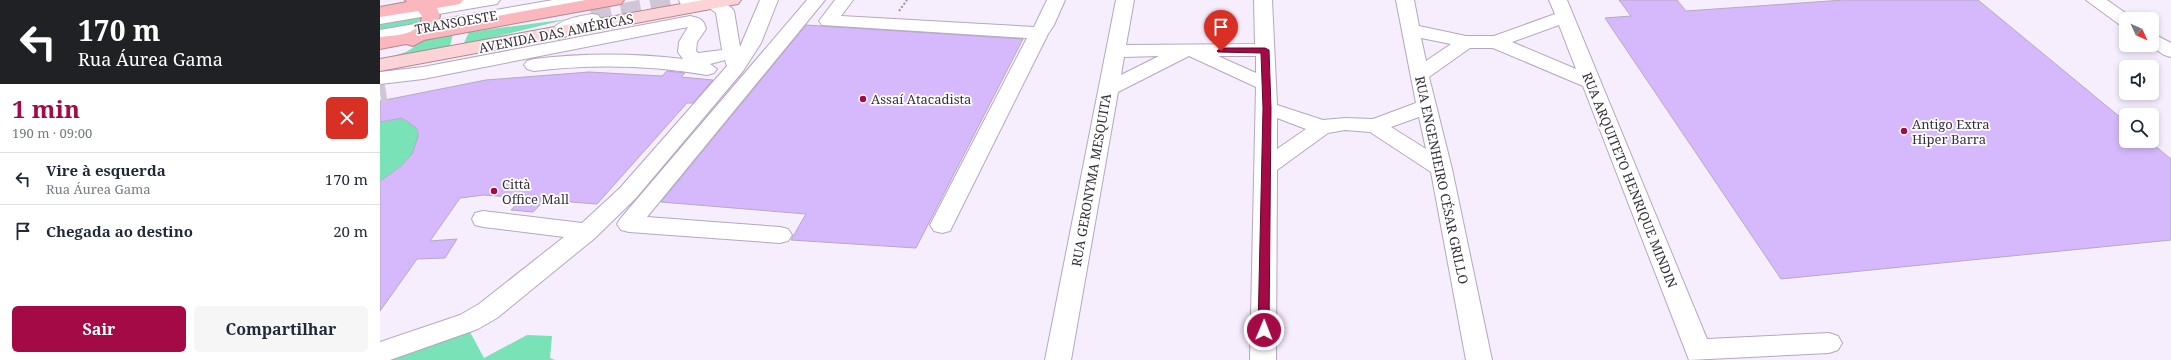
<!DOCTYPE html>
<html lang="pt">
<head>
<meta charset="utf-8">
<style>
  :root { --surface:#fff; --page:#f6f6f7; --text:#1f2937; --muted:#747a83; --line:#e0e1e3; --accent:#a30a46 }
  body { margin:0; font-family:"Noto Serif",serif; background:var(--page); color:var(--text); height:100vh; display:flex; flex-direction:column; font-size:15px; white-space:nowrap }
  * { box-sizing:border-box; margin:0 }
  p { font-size:13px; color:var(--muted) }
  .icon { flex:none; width:22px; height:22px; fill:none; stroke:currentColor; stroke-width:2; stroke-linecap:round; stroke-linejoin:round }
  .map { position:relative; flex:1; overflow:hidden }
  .side { display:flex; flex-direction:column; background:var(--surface); width:380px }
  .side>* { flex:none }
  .top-card { background:#202124; color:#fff; overflow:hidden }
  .needle { width:26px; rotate:134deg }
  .fabs { position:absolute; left:1739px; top:12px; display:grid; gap:8px }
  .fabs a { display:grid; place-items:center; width:40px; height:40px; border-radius:6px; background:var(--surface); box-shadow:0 2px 6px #0003; font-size:20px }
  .pin { position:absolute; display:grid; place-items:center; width:34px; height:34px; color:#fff; margin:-41px -17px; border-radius:50% 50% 50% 0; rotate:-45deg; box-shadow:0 0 4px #0007 }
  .pin .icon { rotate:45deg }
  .me { position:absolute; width:44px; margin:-22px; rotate:1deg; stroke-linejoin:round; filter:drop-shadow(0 0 3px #0008) }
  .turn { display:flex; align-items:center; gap:14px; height:84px; padding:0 12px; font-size:18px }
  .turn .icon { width:52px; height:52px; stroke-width:2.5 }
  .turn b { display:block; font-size:28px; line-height:34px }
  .round { display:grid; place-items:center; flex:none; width:42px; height:42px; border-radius:6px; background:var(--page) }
  .overview { display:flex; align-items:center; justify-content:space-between; height:68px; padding:0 12px }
  h1 { font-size:24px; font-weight:700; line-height:30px; color:var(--accent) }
  .cta { display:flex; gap:8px; margin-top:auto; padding:8px 12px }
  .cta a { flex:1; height:46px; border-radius:6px; background:var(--accent); color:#fff; font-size:16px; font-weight:700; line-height:46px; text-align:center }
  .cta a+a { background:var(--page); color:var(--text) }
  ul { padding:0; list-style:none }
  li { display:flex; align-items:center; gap:12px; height:52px; padding:0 12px; border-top:1px solid var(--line) }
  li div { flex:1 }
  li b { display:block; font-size:15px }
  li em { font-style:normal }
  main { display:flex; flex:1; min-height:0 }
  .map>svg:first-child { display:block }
</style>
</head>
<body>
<main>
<section class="side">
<div class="top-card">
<div class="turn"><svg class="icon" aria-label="left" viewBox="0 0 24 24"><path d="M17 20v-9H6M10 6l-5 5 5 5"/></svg><div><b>170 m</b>Rua Áurea Gama</div></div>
</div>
<div class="overview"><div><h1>1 min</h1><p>190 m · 09:00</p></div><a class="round" style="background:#d93025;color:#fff"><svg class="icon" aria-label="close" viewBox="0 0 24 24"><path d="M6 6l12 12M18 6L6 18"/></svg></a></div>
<ul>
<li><svg class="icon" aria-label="left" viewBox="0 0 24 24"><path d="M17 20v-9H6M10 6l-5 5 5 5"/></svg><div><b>Vire à esquerda</b><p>Rua Áurea Gama</p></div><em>170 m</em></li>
<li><svg class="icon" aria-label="arrive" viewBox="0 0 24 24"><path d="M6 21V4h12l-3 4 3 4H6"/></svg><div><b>Chegada ao destino</b></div><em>20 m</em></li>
</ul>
<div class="cta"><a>Sair</a><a>Compartilhar</a></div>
</section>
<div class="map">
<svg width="1791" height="360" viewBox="0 0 1791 360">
  <rect width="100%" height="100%" fill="#f6edfd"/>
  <g fill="#7ae2b7">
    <path d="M39,15L42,17L35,27L0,33V21Z"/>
    <path d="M188,19L83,45L89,32Z"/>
    <path d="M73,34L70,46L4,59L26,52L45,40Z"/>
    <path d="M22,118C28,121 36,125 38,132C44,151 13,173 0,181V122Z"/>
    <path d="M89,330L104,358L147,335L172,336L170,358L175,360H0Z"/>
  </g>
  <g fill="#d6b9fc" stroke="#b4aac4">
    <path d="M1239,0H1297L1306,11L1464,0H1598L1746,122V141H1769L1791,159V240L1401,279L1225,18L1251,16Z"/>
    <path d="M426,25L643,39L536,248L411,240L426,214L281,202Z"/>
    <path d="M287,71L305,73L301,77L333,80L313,103H307L217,204L165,200L153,212L131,210L142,198L104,195L80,198L50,241L77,239L65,258L37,259L0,311V181L20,167L32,154L38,137V131L35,127L22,118L0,122V101L106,80L209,72L282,76Z"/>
  </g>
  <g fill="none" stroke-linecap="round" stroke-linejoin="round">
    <g stroke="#cfc7d6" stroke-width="20" stroke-dasharray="20 10" stroke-linecap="butt">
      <path d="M212,19L307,1"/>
      <path d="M0,93L6,92"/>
    </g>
    <defs>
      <g id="minor">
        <path d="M80,0H120L117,4L111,5L0,24V14Z"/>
        <path d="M173,0H212L209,4L203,5L0,42V30Z"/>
        <path d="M299,0H323L320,4L307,6L301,5Z"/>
        <path d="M327,0C337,0 348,2 354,11L360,47L380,0H398L381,43L363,71L256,198L215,238L117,318L98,329L10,360H0V342L80,315L99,304L184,237L103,227L95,225L92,219L95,213L103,211L202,223L240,188L347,66L345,60L330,64L337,69L334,73L327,75C269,65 212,64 154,71L147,69L144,65L147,61L154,59C204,53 253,53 303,59L298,52L299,42L308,27L43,79L0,84V72L43,67L310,16C319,18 324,19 326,29L317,42L316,51L318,53L342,50L336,13L324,4Z"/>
        <path d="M427,0H445L267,217L400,227L408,229L412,235L408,241L400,243L249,232L241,230L237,224L241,218Z"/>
        <path d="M455,0H473L461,16L654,27L667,0H685L674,25L668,34L570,231L562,233L554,231L550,225L647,38L442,25L439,21Z"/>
        <path d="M736,0H754L746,45L875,44L874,0H892L897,105L943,120L965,118L993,119L1036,103L1016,0H1034L1039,26L1086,36H1114L1175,14L1169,0H1187L1327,339L1449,333L1458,336L1462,343L1458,350L1449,353L1309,360L1203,86L1113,48H1090L1049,77L1072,169L1112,360H1086L1051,172L990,132L965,130L948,133L897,170L896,360H870L876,87L809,56L738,92L691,360H665ZM1179,25L1196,69L1132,42ZM1041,38L1071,44L1046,61ZM779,56L741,75L744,57ZM838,56H876V73ZM1039,117L1046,149L1011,127ZM897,118L926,129L897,149Z"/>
        <path d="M1706,0H1727L1754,19H1746V26L1740,25Z"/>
        <path d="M212,14L218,15L221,19L218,23L205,26L184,37L178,39L172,37L169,33C177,20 198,16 212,14Z"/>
        <path d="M1772,33L1791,43V57L1784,55L1769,45H1772Z"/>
      </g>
      <path id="major" d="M323,0H361L358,4L352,5L0,71V59Z"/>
      <path id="highway" d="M25,0H83L80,4L57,8L60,16L56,27L206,0H244L241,4L235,5L44,40L33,46L26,44L0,49V37C16,35 40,36 42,16L38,11L0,17V7L27,2Z"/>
    </defs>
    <use href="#minor" stroke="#b5a7c0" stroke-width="2"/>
    <use href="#major" stroke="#b5878e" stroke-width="2"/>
    <use href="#highway" stroke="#b5878e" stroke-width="2"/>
    <path stroke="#9a93a0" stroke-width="2" stroke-dasharray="2 2" stroke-linecap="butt" d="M519,11L527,0"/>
    <use href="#minor" fill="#fff" fill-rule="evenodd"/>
    <use href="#major" fill="#fcd4d7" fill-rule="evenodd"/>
    <use href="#highway" fill="#fab7bd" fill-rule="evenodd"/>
  </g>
  <path fill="#a30a46" stroke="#6a062e" d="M841,48H885L889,50L891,108L889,330L884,334L878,330L883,108L881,53L838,52L837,51Z"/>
  <g fill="#a30a46" stroke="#fefefe" stroke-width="1.5">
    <circle cx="483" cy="99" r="4"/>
    <circle cx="1524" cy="131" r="4"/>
    <circle cx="114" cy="191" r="4"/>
  </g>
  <g text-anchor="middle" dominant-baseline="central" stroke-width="3.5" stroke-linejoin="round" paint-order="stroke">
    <g font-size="13" fill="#342e38" stroke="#fefefe">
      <text transform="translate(76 22) rotate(-10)">TRANSOESTE</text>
      <text transform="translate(176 33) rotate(-11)">AVENIDA DAS AMÉRICAS</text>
      <text transform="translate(711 180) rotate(-80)">RUA GERONYMA MESQUITA</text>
      <text transform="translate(1062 180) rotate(78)">RUA ENGENHEIRO CÉSAR GRILLO</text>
      <text transform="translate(1250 180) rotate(68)">RUA ARQUITETO HENRIQUE MINDIN</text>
    </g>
    <g font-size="13" fill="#342e38" stroke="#fefefe" text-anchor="start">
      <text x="491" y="99">Assaí Atacadista</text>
      <text x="1532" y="124">Antigo Extra<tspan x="1532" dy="15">Hiper Barra</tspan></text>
      <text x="122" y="184">Città<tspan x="122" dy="15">Office Mall</tspan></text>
    </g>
  </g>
</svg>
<div class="fabs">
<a><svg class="needle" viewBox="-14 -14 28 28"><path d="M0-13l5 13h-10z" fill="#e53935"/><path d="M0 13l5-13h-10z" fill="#747a83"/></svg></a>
<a><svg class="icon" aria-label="sound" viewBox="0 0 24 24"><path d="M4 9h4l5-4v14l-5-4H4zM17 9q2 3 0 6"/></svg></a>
<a><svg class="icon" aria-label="search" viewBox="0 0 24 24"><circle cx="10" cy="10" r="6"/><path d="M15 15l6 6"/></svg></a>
</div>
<div class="pin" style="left:841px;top:51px;background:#d93025"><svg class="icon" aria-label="arrive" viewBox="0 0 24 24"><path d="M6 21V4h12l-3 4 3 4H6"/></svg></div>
<svg class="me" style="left:884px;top:330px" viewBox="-20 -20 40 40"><circle r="17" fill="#a30a46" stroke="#fff" stroke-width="3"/><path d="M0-11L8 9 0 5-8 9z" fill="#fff"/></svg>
</div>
</main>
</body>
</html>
